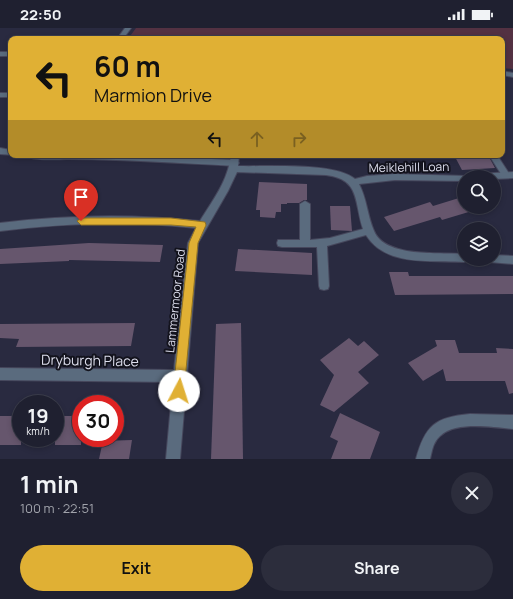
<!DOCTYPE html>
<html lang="en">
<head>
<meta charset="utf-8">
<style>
  :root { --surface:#1f2030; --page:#2c2d3c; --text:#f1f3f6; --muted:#a1a3ab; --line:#3c3e4c; --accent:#e0b034 }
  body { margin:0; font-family:Manrope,sans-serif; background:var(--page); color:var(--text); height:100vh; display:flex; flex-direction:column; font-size:15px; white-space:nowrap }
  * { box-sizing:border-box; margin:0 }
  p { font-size:13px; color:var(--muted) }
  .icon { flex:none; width:22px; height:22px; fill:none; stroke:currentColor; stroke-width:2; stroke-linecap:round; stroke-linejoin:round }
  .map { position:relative; height:431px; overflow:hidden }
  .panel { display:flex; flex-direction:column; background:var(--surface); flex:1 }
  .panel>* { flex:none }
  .hud { position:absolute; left:8px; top:8px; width:497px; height:122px; border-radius:8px; box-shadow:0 2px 6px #0003,0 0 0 1px var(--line); background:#e0b034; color:#111; overflow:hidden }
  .tools { position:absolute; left:457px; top:142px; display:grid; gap:8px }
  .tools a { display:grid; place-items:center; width:44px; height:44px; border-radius:50%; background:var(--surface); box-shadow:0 2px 6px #0003,0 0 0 1px var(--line); font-size:20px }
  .speed { position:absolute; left:12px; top:367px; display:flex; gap:8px; font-size:20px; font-weight:700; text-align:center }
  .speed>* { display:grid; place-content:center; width:52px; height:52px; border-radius:50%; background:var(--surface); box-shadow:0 2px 6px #0003,0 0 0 1px var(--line); line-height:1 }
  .speed small { font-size:10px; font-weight:400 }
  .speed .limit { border:6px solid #d22; background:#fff; color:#111 }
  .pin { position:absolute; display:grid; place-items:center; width:34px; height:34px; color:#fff; margin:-41px -17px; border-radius:50% 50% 50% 0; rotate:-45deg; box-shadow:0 0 4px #0007 }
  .pin .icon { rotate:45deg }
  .me { position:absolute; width:44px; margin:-22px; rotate:5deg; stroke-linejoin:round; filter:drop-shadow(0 0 3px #0008) }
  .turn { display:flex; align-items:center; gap:14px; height:84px; padding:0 20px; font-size:18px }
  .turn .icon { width:52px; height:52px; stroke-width:2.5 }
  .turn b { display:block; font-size:28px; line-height:34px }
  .lanes { display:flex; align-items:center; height:38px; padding:0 20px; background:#0003; justify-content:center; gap:20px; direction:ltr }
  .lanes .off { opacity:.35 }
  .round { display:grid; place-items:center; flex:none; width:42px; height:42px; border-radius:21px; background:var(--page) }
  .headline { display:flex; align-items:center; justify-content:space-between; height:68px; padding:0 20px }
  h1 { font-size:24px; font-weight:700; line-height:30px }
  .button { display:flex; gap:8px; margin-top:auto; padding:8px 20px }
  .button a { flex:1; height:46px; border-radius:24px; background:var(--accent); color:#111; font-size:16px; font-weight:700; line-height:46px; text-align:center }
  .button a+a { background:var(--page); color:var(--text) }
  .status { display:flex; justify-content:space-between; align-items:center; height:28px; padding:0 20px; background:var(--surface); direction:ltr }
  .status svg { height:11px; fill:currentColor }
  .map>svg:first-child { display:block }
</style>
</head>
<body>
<div class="status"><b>22:50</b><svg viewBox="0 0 49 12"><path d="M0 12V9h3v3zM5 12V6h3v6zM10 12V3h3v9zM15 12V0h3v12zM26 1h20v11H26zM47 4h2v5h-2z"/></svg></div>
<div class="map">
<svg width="513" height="431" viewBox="0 0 513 431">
  <rect width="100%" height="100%" fill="#292a40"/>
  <path fill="#533142" d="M136,0H513V41L502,40V11H128Z"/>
  <g fill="#66566d">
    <path d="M454,127H488L495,140L462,142Z"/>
    <path d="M259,154L307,156V172H304L299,175H287V176H281V184H276L275,190L260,189V182H256Z"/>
    <path d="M459,170L464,174V179H468L472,183L442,192L440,189L394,203L384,189L430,174L433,178Z"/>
    <path d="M330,178H350L352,203L331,202Z"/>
    <path d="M89,215L163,217L160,234L69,232V233L0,236V221Z"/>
    <path d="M238,221L312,225V247L235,243Z"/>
    <path d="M389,244H408L409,248H513V266L395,267Z"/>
    <path d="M135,295L131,318L16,319L19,311L0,310V296Z"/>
    <path d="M241,295L243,431H211L216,296Z"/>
    <path d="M349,310L358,318L364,313L379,327L358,344L369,355L334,384L320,377L334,347L320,332Z"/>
    <path d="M435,312H455L459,325H497L496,320L513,321V365L509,366L505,353H446L443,341L423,353L408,335L437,318Z"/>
    <path d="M340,385L380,404L370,431H331L338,413L330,409Z"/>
    <rect x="0" y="388" width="21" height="29"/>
    <rect x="55" y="388" width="26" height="29"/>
    <path d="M132,412L129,431H99L103,413Z"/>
  </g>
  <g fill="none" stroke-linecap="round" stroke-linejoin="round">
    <defs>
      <g id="lane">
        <rect x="0" y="24" width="11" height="4"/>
        <path d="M0,120L11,122V127H14L0,126Z"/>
        <path d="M25,127H118L235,132L239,135L235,138C179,135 123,131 67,131C57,131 30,133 25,127Z"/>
        <path d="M489,127H497L510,147L509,149H503Z"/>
      </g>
      <g id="street">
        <path d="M125,0H131L123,11H117Z"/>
        <path d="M502,43L513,45V49L502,47Z"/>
        <rect x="0" y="65" width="11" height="4"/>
        <path d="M231,127H239L238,138C266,139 335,134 355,151L367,148L395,146L467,148L468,149H464V153L395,152L359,156C367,171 367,187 374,203C385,230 439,224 464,226V231H469L464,234C431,232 386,239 366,207L327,218L329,258L328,261L324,262L320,261L319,258L317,219H282L278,218L277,215L278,212H300V176L305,173L310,176V212L330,210L363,201C354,175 361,151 326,147L237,144L228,163L198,215L180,431H166L173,354L0,352V340L174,342L188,215L196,200C132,193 63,195 0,203V195C65,187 134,186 200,193C213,172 228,153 231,127Z"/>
        <path d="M513,144V150L494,151V149H470L474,146Z"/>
        <path d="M494,227L513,228V236L489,234L488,231H494Z"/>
        <path d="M470,386L513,387V401C492,399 456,393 440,408C433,414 432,423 430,431H416C425,398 435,389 470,386Z"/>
      </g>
    </defs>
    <use href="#lane" stroke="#46475c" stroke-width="2"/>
    <use href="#street" stroke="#46475c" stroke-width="2"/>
    <use href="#lane" fill="#5a6b7e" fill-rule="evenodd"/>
    <use href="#street" fill="#5a6b7e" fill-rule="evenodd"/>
  </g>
  <path fill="#e0b034" stroke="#927222" d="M81,190H171L205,194L206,197L198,215L184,363L183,367L179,368L175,367L173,363L189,215L196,199L171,197H81L77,193Z"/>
  <g text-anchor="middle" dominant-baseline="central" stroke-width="4" stroke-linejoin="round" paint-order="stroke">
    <g font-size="12" fill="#dddeed" stroke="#13131d">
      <text transform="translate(409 139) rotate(-1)">Meiklehill Loan</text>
      <text transform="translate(175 273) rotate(-84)">Lammermoor Road</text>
    </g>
    <g font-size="14" fill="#dddeed" stroke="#13131d">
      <text transform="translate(90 332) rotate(1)">Dryburgh Place</text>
    </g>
  </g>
</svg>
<div class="tools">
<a><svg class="icon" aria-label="search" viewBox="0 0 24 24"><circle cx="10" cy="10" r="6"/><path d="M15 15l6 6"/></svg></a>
<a><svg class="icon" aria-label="layers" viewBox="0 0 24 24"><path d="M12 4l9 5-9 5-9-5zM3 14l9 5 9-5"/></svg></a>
</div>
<div class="speed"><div>19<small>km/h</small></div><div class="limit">30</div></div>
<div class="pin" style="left:81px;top:193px;background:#d93025"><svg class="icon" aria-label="arrive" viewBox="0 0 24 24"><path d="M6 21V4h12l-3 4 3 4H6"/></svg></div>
<svg class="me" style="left:179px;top:363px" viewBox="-20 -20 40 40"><circle r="19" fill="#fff"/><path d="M0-13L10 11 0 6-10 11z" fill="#e0b034"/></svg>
<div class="hud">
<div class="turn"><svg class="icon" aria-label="left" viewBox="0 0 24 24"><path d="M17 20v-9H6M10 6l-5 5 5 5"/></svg><div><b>60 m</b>Marmion Drive</div></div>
<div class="lanes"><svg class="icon" aria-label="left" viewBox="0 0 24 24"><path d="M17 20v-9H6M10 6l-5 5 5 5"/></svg><svg class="icon off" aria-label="ahead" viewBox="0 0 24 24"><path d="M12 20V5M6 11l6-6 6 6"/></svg><svg class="icon off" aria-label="right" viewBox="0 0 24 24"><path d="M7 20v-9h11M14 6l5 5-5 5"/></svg></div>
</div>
</div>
<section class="panel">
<div class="headline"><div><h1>1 min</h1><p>100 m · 22:51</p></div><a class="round"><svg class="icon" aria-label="close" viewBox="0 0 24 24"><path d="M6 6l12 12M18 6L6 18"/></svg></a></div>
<div class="button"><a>Exit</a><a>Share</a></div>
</section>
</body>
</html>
